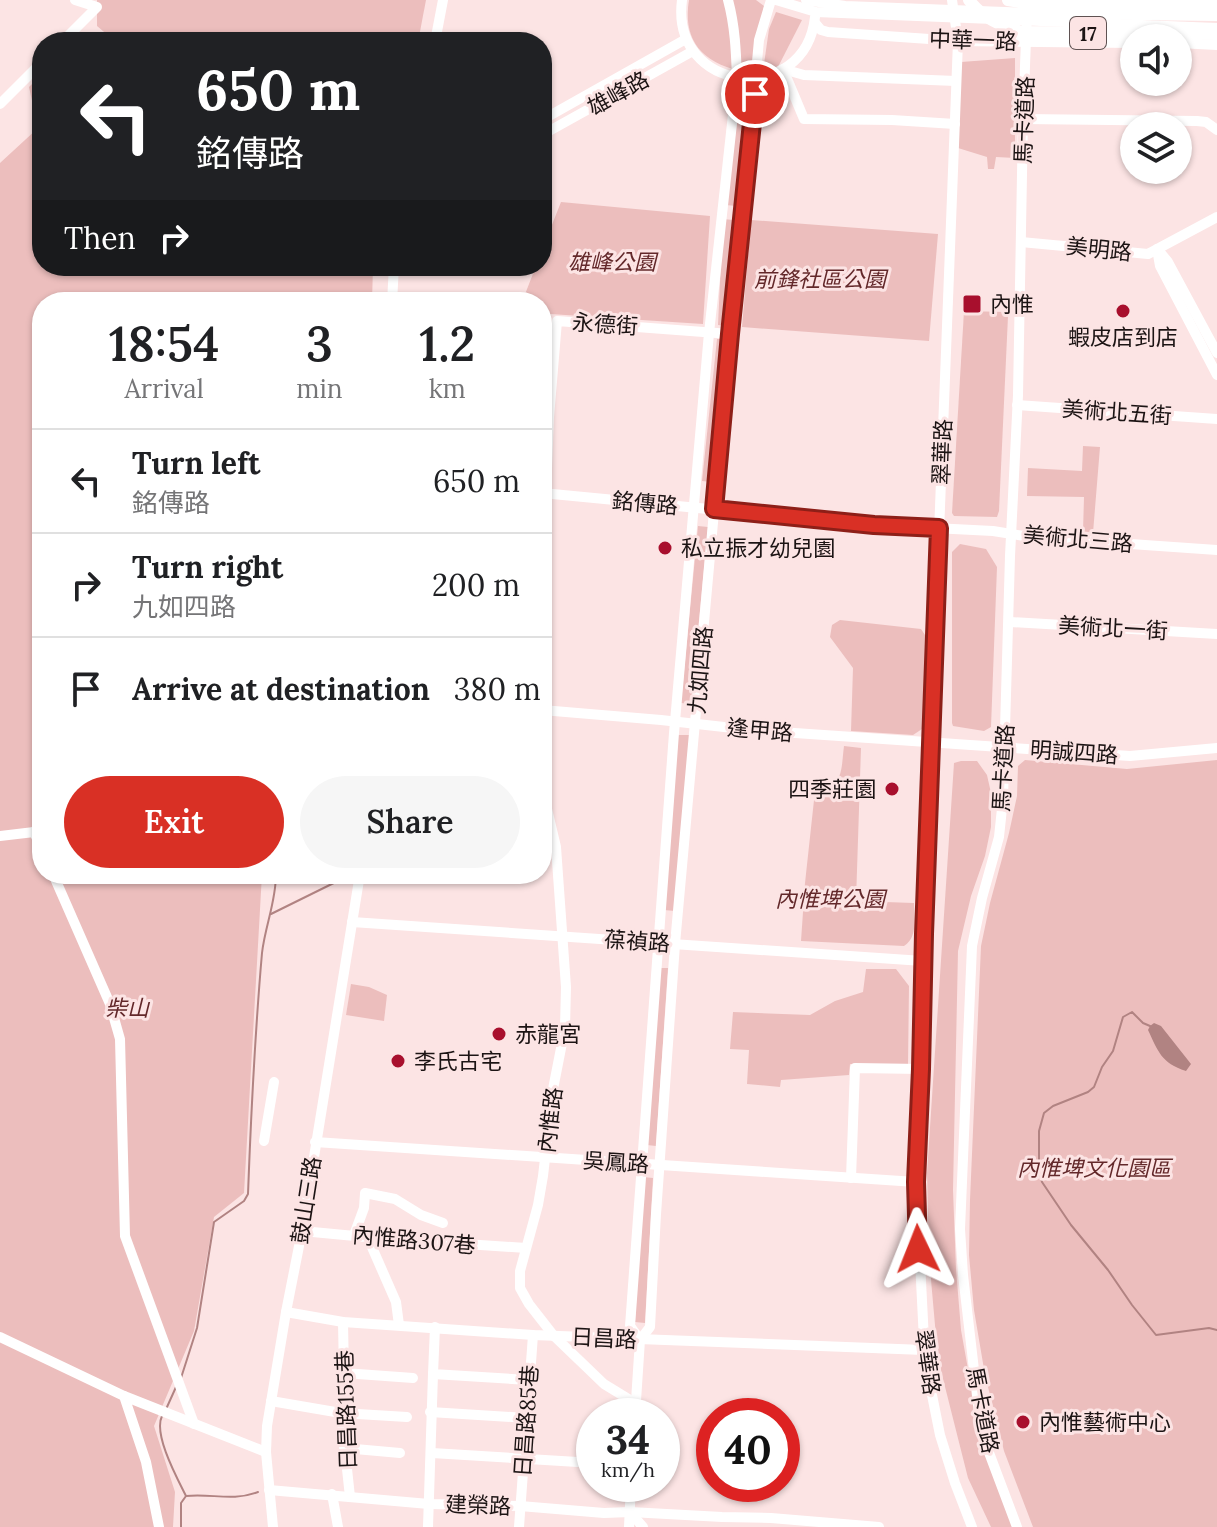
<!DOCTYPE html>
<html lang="en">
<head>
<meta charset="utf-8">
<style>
  :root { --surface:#fff; --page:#f6f6f6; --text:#202124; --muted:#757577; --line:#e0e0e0; --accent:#d93025 }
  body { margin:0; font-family:Lora,"Noto Sans TC",serif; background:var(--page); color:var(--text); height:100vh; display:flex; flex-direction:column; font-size:30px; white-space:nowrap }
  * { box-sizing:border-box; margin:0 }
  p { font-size:26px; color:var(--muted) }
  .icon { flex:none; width:44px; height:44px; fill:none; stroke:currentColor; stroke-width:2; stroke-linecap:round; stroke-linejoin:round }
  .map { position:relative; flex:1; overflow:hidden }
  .details { position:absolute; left:32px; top:292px; width:520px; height:592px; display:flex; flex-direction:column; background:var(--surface); border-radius:32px; box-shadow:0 2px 6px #0004 }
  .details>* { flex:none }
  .guide { position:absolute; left:32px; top:32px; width:520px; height:244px; border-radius:32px; box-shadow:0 2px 6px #0004; background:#202124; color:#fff; overflow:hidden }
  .controls { position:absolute; left:1120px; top:24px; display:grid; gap:16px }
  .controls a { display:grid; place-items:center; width:72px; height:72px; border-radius:50%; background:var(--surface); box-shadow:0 2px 6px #0004; font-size:40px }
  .speed { position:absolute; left:576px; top:1398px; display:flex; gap:16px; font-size:40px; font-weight:700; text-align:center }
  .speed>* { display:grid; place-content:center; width:104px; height:104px; border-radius:50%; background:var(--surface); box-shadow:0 2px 6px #0004; line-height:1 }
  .speed small { font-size:20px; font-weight:400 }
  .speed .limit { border:12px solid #d22; background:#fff; color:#111 }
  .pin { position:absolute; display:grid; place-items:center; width:68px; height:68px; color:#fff; margin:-34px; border:4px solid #fff; border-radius:50%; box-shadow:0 2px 8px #0007 }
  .me { position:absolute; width:88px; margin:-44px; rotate:358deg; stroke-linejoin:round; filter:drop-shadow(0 0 6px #0008) }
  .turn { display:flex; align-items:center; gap:28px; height:168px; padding:0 32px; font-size:36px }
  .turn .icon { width:104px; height:104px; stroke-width:2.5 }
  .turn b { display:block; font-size:56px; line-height:68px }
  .then { display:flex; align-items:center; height:76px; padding:0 32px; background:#0003; gap:16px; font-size:30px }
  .eta { display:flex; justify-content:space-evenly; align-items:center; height:136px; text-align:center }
  .eta b { font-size:48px; font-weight:600; line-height:56px }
  .primary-button { display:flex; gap:16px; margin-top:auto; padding:16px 32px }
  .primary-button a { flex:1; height:92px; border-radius:48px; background:var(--accent); color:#fff; font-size:32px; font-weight:600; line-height:92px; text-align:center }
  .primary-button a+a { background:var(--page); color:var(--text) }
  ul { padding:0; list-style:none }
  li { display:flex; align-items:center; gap:24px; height:104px; padding:0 32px; border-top:2px solid var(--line) }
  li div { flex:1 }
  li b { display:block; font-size:30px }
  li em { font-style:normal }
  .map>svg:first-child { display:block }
</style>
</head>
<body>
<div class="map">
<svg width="1217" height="1527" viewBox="0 0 1217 1527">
  <rect width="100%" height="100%" fill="#fce4e4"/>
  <g fill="#ecbebd">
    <path d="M97,0H426L418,42H116L97,26Z"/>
    <path d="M689,0H724L731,26L733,69C698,59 683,36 689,0Z"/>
    <path d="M732,0H756L764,6L755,67H740C741,43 738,23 732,0Z"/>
    <path d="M776,12L802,20L779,65L772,70L763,71L769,29Z"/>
    <path d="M1015,58V158L996,157L994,169H988L987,157L958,148L961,62Z"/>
    <path d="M42,74V266H373L372,302H42V874H262L244,1193L214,1217L194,1331L154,1426L175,1492L173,1527H0V163L38,128L29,87Z"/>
    <path d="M737,90L747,91L736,206L726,205Z"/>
    <path d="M561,202L710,216L703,324L550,314L542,373V302H522L536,266H542V250Z"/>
    <path d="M723,219L733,220L727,326L718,325Z"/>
    <path d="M751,220L938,234L929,341L742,327Z"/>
    <path d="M964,311L1006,312L1008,316L999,511L997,517L954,516L952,513Z"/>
    <path d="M717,339H726L711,482L702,481Z"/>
    <path d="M1083,446L1100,447L1093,533L1083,532L1084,497L1027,496L1028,468L1082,471Z"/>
    <path d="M698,526L708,527L691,704L681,703Z"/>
    <path d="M960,544L986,549L997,567L991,727L984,731L953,726L952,723V552Z"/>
    <path d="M840,620L921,629L927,638L925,727L913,735L851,731L853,668L830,637L832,625Z"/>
    <path d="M678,735H690L675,911L664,910Z"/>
    <path d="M844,746L861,748L856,901L914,903C914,919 918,937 904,946L801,941L805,883L815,791C844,789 841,769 844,746Z"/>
    <path d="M1025,760L1127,769L1217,760V1527H1033L1004,1451L985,1375L974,1310L969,1255L970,1200L981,946L990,903L1009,833L1017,796L1018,766Z"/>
    <path d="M961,761H977L987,775L991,793V827L985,856L971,896L958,951L953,1190L956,1269L961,1330L976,1414L1015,1527H991L968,1478L938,1359L929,1257L927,1173L954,763Z"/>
    <path d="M660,968H668L656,1146L647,1145Z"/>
    <path d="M866,969H896L909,986L908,1066L850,1064L849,1075L781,1080L780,1087L747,1084L749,1050L730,1049L733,1012L810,1015L835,1001L863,992Z"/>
    <path d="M351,984L369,987L387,995L384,1021L346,1015Z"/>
    <path d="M643,1177L653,1178L645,1323L635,1322Z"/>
  </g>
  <path fill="#b18382" d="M1154,1023L1161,1026L1191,1064L1186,1071C1161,1063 1158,1051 1148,1030L1150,1026Z"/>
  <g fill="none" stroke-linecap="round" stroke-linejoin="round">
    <g stroke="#b18382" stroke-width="2">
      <path d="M271,914L352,874"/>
      <path d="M1150,1026L1143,1023L1132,1012L1123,1017L1113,1051L1102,1067L1094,1087L1088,1092L1053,1106L1044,1113L1039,1131V1171L1042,1182L1071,1225L1108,1270L1132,1305L1156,1335L1209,1328L1217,1330"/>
      <path d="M181,1378L197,1328L214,1222L244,1201L248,1194C251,1114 255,1033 262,953C265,926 276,902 276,874"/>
      <path d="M167,1407L176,1387"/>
      <path d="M162,1416C153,1434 177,1478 186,1496L181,1503V1527"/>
      <path d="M186,1496C212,1493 231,1502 258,1492"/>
    </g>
    <g stroke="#fff" stroke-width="10">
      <path d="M682,0C670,93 805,108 815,17"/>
      <path d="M776,0L816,12L1217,28"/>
      <path d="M806,0L845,6L1056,14L1217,16"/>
      <path d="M952,0L958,41L930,766L923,961L921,1069L916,1182L925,1360L940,1435L955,1483L972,1527"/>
      <path d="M815,23L821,30L828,32L958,41L1134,43"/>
      <path d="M62,42L97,7L75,0"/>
      <path d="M435,42L443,0"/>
      <path d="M1178,43L1217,45"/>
      <path d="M783,69L804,119L892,120L955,124"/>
      <path d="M783,69L804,75L956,81"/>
      <path d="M0,104L42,62"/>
      <path d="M1023,119L1197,121L1206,122L1217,130"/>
      <path d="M542,120L686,39"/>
      <path d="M542,135L693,51"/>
      <path d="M1021,242L1148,254L1217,217"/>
      <path d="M1157,249L1160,266L1217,375"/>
      <path d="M1159,251L1168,262L1217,353"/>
      <path d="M392,302L394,266"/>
      <path d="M1017,405L1217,419"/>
      <path d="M542,493L874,525L993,531L1030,537L1217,550"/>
      <path d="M546,494L549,417L557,321L730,334"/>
      <path d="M1010,622L1217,634"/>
      <path d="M542,710L661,720L751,730L1130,756L1217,748"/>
      <path d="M542,788L556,847L566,987L565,1028L553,1089L543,1176L538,1205L520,1271V1288L529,1304L554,1336L604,1384L635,1403"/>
      <path d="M34,832L42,850"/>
      <path d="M0,836L34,832L42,822"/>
      <path d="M53,874L110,1004L120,1039L125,1236L194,1424"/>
      <path d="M352,922L923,961"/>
      <path d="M264,1141L274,1082"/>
      <path d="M315,1142L916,1182"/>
      <path d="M851,1178L855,1068L921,1069"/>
      <path d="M302,1231L376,1238L526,1248"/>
      <path d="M354,1235L364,1208L365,1193L395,1199L421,1215L443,1223"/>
      <path d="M370,1238L371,1245L396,1302L399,1325"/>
      <path d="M286,1312L343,1322L533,1335L924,1350"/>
      <path d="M343,1322L344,1373L341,1413L350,1497"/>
      <path d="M435,1327L433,1374L529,1380"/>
      <path d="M0,1337L124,1396L146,1462L159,1527"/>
      <path d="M640,1340L630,1326L674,733L709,333L737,78C736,51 735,26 728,0"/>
      <path d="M344,1373L413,1378"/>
      <path d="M124,1396L266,1452"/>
      <path d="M271,1401L341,1413L407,1417"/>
      <path d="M430,1412L527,1418"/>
      <path d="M635,1416L640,1340L650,1327L656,1214L675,944L730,334L743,214L759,40L771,0"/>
      <path d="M344,1448L400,1453"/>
      <path d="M432,1453L594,1463"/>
      <path d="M269,1490L429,1504L520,1506L604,1513L630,1512L722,1517L771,1518L879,1527"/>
      <path d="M332,1494L338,1527"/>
      <path d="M630,1512L643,1527"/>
      <path d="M273,1527L266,1452L267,1426L286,1312L302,1231L360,874"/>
      <path d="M428,1527L433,1374"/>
      <path d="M519,1527L533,1335"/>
      <path d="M629,1527L631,1484"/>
      <path d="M1017,1527L988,1450L979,1413L963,1275L960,1229L972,946L982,898L999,837L1003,799L1010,556L1018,395L1023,119L1027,13L1034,0"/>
    </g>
    <g stroke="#fff" stroke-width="12">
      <path d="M969,0C982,18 1001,25 1021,32L1217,34"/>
      <path d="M1008,0L1025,3L1116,6H1217"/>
    </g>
  </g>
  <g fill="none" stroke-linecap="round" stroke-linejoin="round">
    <defs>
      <path id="route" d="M755,94L730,334L714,509L874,525L939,528L924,934L921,1069L916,1182L918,1249"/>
    </defs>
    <use href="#route" stroke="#8d1f18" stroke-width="20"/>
    <use href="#route" stroke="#d93025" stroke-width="14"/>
  </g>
  <g fill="#a80f2d" stroke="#fce4e4" stroke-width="3">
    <rect x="962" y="294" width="20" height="20" rx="4"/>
    <circle cx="1123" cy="311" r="8"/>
    <circle cx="665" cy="548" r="8"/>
    <circle cx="892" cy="789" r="8"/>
    <circle cx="499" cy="1034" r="8"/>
    <circle cx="398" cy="1061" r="8"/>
    <circle cx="1023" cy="1422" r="8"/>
  </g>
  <g text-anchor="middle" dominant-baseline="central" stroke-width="6" stroke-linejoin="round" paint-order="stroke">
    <rect fill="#fce4e4" stroke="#5f5252" stroke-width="2" x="1070" y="17" width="36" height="32" rx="6"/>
    <g font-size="20" font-weight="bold" fill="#1c1414">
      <text x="1088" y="33">17</text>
    </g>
    <g font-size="22" fill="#1c1414" stroke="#fce4e4">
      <text transform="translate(973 40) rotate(2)">中華一路</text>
      <text transform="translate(618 93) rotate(-29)">雄峰路</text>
      <text transform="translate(1024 120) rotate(-88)">馬卡道路</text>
      <text transform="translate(1099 249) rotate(6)">美明路</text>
      <text transform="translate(605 324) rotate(4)">永德街</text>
      <text transform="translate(1117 412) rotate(4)">美術北五街</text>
      <text transform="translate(942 452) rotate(-88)">翠華路</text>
      <text transform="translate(645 503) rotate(5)">銘傳路</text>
      <text transform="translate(1078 539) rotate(5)">美術北三路</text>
      <text transform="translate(1113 628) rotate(3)">美術北一街</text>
      <text transform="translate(700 670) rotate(-85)">九如四路</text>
      <text transform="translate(760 730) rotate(5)">逢甲路</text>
      <text transform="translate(1074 752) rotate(4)">明誠四路</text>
      <text transform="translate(1003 768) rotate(-87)">馬卡道路</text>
      <text transform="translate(637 941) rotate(4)">葆禎路</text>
      <text transform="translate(550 1120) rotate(-83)">內惟路</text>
      <text transform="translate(616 1162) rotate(4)">吳鳳路</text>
      <text transform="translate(306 1200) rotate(-81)">鼓山三路</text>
      <text transform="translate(414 1240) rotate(5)">內惟路307巷</text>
      <text transform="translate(604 1338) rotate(3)">日昌路</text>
      <text transform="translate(928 1362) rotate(82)">翠華路</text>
      <text transform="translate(346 1410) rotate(-92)">日昌路155巷</text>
      <text transform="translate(983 1410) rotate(79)">馬卡道路</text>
      <text transform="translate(526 1421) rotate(-86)">日昌路85巷</text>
      <text transform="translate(478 1505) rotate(2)">建榮路</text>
    </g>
    <g font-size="22" font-style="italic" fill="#63282a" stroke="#fce4e4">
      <text x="612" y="262">雄峰公園</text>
      <text x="820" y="279">前鋒社區公園</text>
      <text x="830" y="899">內惟埤公園</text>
      <text x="127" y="1008">柴山</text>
      <text x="1094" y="1168">內惟埤文化園區</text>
    </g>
    <g font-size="22" fill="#1c1414" stroke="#fce4e4" text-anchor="start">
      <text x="990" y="304">內惟</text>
      <text x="1123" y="337" text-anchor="middle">蝦皮店到店</text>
      <text x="681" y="548">私立振才幼兒園</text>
      <text x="876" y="789" text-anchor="end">四季莊園</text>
      <text x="515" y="1034">赤龍宮</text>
      <text x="414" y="1061">李氏古宅</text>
      <text x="1039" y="1422">內惟藝術中心</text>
    </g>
  </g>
</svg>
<div class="controls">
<a><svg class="icon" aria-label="sound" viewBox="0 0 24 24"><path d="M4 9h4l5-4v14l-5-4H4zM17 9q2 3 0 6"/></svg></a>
<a><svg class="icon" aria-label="layers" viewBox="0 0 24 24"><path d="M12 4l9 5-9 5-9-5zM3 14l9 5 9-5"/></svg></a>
</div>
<div class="speed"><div>34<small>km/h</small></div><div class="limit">40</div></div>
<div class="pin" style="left:755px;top:94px;background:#d93025"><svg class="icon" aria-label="arrive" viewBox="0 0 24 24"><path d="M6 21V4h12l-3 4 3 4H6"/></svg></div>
<svg class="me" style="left:918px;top:1249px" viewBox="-20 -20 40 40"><path d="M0-17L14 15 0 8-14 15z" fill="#d93025" stroke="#fff" stroke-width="4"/></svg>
<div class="guide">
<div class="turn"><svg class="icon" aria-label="left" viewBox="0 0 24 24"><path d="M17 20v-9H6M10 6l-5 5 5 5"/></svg><div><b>650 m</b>銘傳路</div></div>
<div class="then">Then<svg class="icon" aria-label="right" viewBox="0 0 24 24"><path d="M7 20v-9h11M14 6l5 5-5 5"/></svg></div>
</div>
<section class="details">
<div class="eta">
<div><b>18:54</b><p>Arrival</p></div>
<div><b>3</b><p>min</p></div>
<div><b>1.2</b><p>km</p></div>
</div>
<ul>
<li><svg class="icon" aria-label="left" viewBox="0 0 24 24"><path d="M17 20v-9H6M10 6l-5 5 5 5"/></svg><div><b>Turn left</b><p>銘傳路</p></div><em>650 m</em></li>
<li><svg class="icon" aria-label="right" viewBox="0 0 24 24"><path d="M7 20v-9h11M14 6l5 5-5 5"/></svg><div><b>Turn right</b><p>九如四路</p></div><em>200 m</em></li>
<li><svg class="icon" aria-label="arrive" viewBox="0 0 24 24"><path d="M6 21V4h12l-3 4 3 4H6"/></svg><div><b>Arrive at destination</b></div><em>380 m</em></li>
</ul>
<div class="primary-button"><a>Exit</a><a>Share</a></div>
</section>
</div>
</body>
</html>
